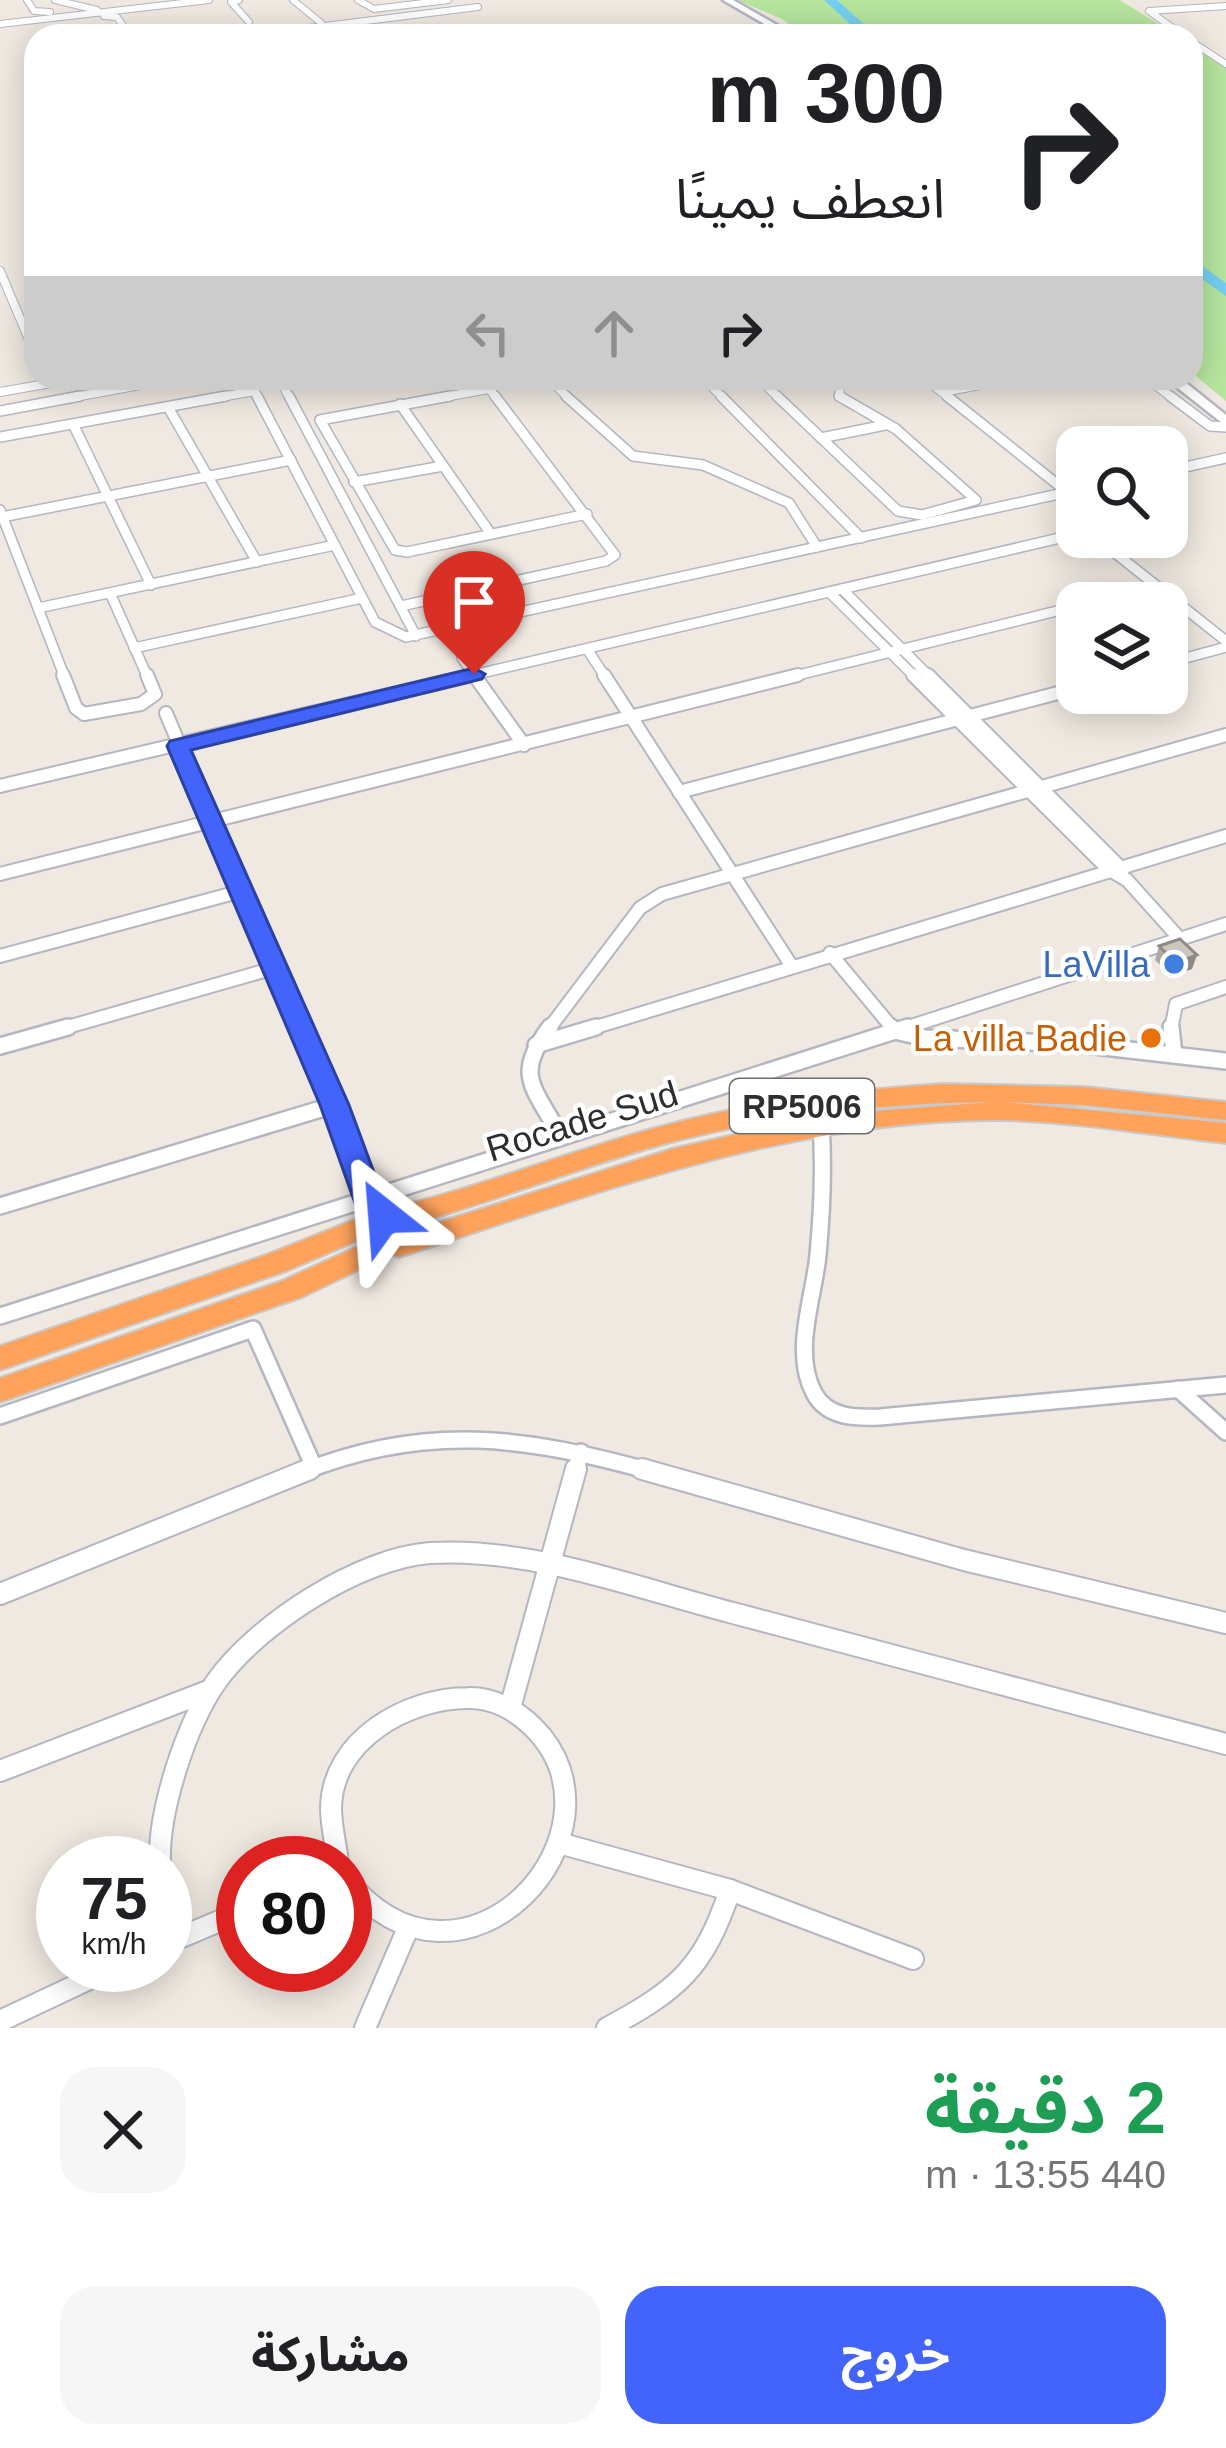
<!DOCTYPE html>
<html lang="ar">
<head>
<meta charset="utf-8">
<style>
  :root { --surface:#fff; --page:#f6f6f6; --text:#202124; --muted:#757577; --accent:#4264fb }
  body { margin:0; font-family:Arial,"Noto Sans Arabic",sans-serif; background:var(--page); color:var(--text); direction:rtl; height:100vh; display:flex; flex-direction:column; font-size:45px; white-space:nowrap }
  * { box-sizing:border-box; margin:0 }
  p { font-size:39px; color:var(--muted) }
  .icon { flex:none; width:66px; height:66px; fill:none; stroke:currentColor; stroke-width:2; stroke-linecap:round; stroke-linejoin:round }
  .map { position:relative; height:2028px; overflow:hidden; direction:ltr }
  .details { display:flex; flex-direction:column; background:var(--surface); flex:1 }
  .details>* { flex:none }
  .top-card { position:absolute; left:24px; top:24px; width:1179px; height:366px; border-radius:36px; box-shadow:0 6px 30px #0003; direction:rtl; background:#fff; color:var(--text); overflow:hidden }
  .buttons { position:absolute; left:1056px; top:426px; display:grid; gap:24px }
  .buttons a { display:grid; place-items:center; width:132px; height:132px; border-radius:24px; background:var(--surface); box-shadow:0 6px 30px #0003; font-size:60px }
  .speed { position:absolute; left:36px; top:1836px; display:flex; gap:24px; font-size:60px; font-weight:700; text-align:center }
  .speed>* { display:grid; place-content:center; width:156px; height:156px; border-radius:50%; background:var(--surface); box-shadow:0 6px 30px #0003; line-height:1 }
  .speed small { font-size:30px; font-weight:400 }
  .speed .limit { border:18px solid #d22; background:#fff; color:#111 }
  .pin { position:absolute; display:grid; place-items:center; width:102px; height:102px; color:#fff; margin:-123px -51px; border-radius:50% 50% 50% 0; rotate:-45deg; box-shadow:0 0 12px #0007 }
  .pin .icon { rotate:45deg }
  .me { position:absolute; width:132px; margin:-66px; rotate:332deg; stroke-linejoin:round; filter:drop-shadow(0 0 9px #0008) }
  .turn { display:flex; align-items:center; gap:42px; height:252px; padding:0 60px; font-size:54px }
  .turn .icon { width:156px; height:156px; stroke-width:2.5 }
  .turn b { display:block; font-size:84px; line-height:102px }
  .lanes { display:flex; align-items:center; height:114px; padding:0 60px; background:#0003; justify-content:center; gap:60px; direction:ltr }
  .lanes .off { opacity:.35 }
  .round { display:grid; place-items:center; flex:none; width:126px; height:126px; border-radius:36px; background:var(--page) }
  .headline { display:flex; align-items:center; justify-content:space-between; height:204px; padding:0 60px }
  h1 { font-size:72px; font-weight:700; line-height:90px; color:#1e9e55 }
  .action { display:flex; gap:24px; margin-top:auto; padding:24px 60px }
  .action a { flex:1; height:138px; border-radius:36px; background:var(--accent); color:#fff; font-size:48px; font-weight:700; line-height:138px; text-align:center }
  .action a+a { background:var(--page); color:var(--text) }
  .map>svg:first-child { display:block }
</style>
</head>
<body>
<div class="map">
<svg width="1226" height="2028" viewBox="0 0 1226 2028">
  <rect width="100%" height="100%" fill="#efe9e1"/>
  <g fill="#b6e59e">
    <path d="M737,0H1120L1177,36H803L782,19Z"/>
    <path d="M1191,45L1226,67V401L1191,372Z"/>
  </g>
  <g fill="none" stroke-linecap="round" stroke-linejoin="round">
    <g fill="#75cff0" fill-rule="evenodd">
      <path d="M824,0H837L877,36H863Z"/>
      <path d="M1191,258L1226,283V296L1191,271Z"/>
    </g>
    <defs>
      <g id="street-far5">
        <path d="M27,0L34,11L50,12"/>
        <path d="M55,0L97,10"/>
        <path d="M239,0L231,2L249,22"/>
        <path d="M293,0L321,23"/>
        <path d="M358,0L374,9L448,0"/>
        <path d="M104,16L117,17L130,36"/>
        <path d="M0,24L209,0"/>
        <path d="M245,36L478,7"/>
        <path d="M1184,36L1149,11L1226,6"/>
        <path d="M1191,41L1226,64"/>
      </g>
      <g id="street-far4">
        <path d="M0,271L36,356"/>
        <path d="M248,378L259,399"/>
        <path d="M279,378L290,399"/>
        <path d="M481,378L497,399"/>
        <path d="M549,378L569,399"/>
        <path d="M703,378L724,399"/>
        <path d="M758,378L780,399"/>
        <path d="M841,378L839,397L843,399"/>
        <path d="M924,378L951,399"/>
        <path d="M1118,378L1124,382"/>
        <path d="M1146,378L1174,399"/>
        <path d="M283,384L318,378"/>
        <path d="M0,392L79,378"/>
        <path d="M942,392L1019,378"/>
        <path d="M64,399L178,378"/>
        <path d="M209,399L255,391"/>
        <path d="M433,399L489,389"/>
      </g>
      <g id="street-far3">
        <path d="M257,396L375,622L406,637L1077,490"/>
        <path d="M289,396L416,636"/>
        <path d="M450,396L320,420L395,550L407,552L587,514"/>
        <path d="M566,396L633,456L703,465L789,503L817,547"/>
        <path d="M721,396L861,538"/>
        <path d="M777,396L898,511L922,515L976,500L896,429L839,396"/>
        <path d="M947,396L1067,492"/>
        <path d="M1170,396L1210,426L1226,427"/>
        <path d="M400,404L491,534"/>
        <path d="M168,407L257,562"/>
        <path d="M0,411L80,396"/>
        <path d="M73,424L151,585"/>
        <path d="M0,437L226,396"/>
        <path d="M821,438L885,425"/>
        <path d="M1167,471L1226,458"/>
        <path d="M354,482L443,466"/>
        <path d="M0,510L65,678"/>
        <path d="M2,517L291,460"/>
        <path d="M1095,537L1226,641"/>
        <path d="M842,589L931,678"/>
        <path d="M829,592L916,678"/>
        <path d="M110,593L148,678"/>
        <path d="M1090,603L1156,586"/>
        <path d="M401,606L606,561L615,555L495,396"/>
        <path d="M38,608L335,545"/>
        <path d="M134,648L362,598"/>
        <path d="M587,649L606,678"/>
        <path d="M462,658L476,678"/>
        <path d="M1167,663L1226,647"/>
        <path d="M460,678L1077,534"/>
        <path d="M786,678L1077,606"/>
      </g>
      <g id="street-far2">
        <path d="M63,675L76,708L84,714L141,704L155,694L147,675"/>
        <path d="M474,675L524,745"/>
        <path d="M604,675L791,965"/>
        <path d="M913,675L1108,869L1127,880L1180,939"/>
        <path d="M928,675L1123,870"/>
        <path d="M166,713L299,1030"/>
        <path d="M0,786L473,675"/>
        <path d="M679,792L1077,688"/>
        <path d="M0,874L798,675"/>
        <path d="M830,953L894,1030"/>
        <path d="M0,956L238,892"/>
        <path d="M57,1030L271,969"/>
        <path d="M548,1030L640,908L662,894L1226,735"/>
        <path d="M586,1030L1226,836"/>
        <path d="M899,1030L1226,924"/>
        <path d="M1171,1030L1176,1004L1226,987"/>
      </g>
      <g id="street-far1">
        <path d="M298,1027L334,1105L376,1217"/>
        <path d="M550,1027C513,1076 534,1086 560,1136"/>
        <path d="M891,1027L895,1031L908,1027"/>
        <path d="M1171,1027L1174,1055"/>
        <path d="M536,1045L596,1027"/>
        <path d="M0,1046L68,1027"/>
        <path d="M821,1124C824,1167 822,1212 818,1255C814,1297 792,1352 814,1393C827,1418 856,1418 880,1417L1226,1385"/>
        <path d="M0,1206L334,1105"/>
        <path d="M0,1316L895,1031L925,1038L1077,1044L1226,1061"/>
        <path d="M1178,1389L1226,1432"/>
        <path d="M0,1416L253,1329L313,1465"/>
        <path d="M302,1472C428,1422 526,1437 653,1472"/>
        <path d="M575,1472L581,1452"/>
      </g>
      <g id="street">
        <path d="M642,1469L964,1560L1226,1623"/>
        <path d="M0,1594L310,1469"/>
        <path d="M510,1708L576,1469"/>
        <path d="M0,1771L208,1691"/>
        <path d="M559,1843L730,1890L913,1959"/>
        <path d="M160,1863C158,1811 186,1725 216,1682C256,1625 359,1558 430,1553C531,1547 636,1588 733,1613C897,1657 1062,1700 1226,1744"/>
        <path d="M338,1863C336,1845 331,1826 331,1808C332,1740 407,1698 468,1698C492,1697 516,1710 533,1727C638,1831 463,2025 345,1878"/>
        <path d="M165,1908L169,1942"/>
        <path d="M165,1944L243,1911"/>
        <path d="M0,2021L119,1965"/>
        <path d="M365,2028L408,1928"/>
        <path d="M607,2028C678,1990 704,1968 730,1890"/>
      </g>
      <g id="secondary">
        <path d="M723,0H733L796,36H785Z"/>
        <path d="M1165,378H1180L1226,415V426Z"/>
      </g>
      <g id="highway">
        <path d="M943,1084L1084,1087L1226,1102V1120L1084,1105L1004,1102L1226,1123V1143C1152,1135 1074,1121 1000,1120C791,1119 595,1194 399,1257L389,1254L385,1246L389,1238L672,1149L821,1115L994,1102C882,1103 772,1115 664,1144C584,1166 506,1197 426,1220L392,1228L382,1225L379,1218L382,1211L392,1208C484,1186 572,1150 663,1126C756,1101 849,1090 943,1084Z"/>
        <path d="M356,1219L366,1223L370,1230L366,1237L286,1271L0,1370V1346L266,1255Z"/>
        <path d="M367,1242L377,1245L381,1253L377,1261L302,1297L0,1402V1378L282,1281Z"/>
      </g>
    </defs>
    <use href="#street-far5" stroke="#b4b7c1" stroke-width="8"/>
    <use href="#street-far4" stroke="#b4b7c1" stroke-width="10"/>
    <use href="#street-far3" stroke="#b4b7c1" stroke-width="12"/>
    <use href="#street-far2" stroke="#b4b7c1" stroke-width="16"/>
    <use href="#street-far1" stroke="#b4b7c1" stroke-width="20"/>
    <use href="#street" stroke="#b4b7c1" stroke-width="24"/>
    <use href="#secondary" stroke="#b4b7c1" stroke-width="5"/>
    <use href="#highway" stroke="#c9c9c9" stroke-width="4"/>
    <use href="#street-far5" stroke="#fff" stroke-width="6"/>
    <use href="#street-far4" stroke="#fff" stroke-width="8"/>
    <use href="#street-far3" stroke="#fff" stroke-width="9"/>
    <use href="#street-far2" stroke="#fff" stroke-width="12"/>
    <use href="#street-far1" stroke="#fff" stroke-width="15"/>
    <use href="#street" stroke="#fff" stroke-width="20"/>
    <use href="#secondary" fill="#fff" fill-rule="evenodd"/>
    <use href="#highway" fill="#ffa35c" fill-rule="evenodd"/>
  </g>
  <path fill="#afaba4" d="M1159,946L1192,969L1171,976L1155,960Z"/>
  <path fill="#8e8b86" d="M1197,955L1192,969L1171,976L1176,963Z"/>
  <path fill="#cbc7bf" stroke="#8e8b86" stroke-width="3" d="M1180,939L1197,955L1176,963L1159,946Z"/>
  <path fill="#4264fb" stroke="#2b41a3" stroke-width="3" d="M474,668L485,674L482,679L191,750L349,1105L386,1205L400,1216L395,1224L376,1229L365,1225L360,1217L320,1105L167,746L170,741Z"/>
  <circle fill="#3f7fe0" stroke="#fff" stroke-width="4.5" cx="1174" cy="964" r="12"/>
  <circle fill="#e8710a" stroke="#fff" stroke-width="4.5" cx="1151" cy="1038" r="12"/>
  <g text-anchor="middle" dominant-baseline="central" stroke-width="9" stroke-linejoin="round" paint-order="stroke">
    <rect fill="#fff" stroke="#6d6d6d" stroke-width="3" x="730" y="1079" width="144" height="54" rx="9"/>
    <g font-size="33" font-weight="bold" fill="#2e2e2e">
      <text x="802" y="1106">RP5006</text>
    </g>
    <g font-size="36" fill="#366cbe" stroke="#fff" text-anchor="end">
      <text x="1150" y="964">LaVilla</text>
    </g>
    <g font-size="36" fill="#c56008" stroke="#fff" text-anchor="end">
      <text x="1127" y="1038">La villa Badie</text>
    </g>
    <g font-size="36" fill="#2e2e2e" stroke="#fff">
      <text transform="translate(582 1121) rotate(-17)">Rocade Sud</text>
    </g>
  </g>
</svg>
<div class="buttons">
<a><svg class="icon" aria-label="search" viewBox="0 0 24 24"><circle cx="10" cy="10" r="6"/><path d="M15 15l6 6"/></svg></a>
<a><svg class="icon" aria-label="layers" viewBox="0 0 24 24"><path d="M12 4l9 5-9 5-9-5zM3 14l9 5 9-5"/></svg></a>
</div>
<div class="speed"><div>75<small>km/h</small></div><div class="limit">80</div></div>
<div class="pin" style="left:474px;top:674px;background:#d93025"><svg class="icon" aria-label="arrive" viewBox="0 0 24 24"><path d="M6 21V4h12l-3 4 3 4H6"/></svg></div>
<svg class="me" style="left:384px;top:1216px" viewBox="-20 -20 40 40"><path d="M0-17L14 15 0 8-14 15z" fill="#4264fb" stroke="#fff" stroke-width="4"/></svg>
<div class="top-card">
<div class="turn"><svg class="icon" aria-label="right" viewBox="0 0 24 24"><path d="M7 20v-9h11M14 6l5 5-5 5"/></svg><div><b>300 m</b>انعطف يمينًا</div></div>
<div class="lanes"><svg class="icon off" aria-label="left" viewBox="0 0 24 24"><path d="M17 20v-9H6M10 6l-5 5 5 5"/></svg><svg class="icon off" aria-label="ahead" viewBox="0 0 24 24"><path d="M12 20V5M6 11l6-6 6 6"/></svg><svg class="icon" aria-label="right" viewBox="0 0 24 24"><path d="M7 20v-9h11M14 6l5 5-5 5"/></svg></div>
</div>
</div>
<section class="details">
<div class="headline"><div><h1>2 دقيقة</h1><p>440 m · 13:55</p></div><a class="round"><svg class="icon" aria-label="close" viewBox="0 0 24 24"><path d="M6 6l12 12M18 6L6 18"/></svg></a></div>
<div class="action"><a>خروج</a><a>مشاركة</a></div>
</section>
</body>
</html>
